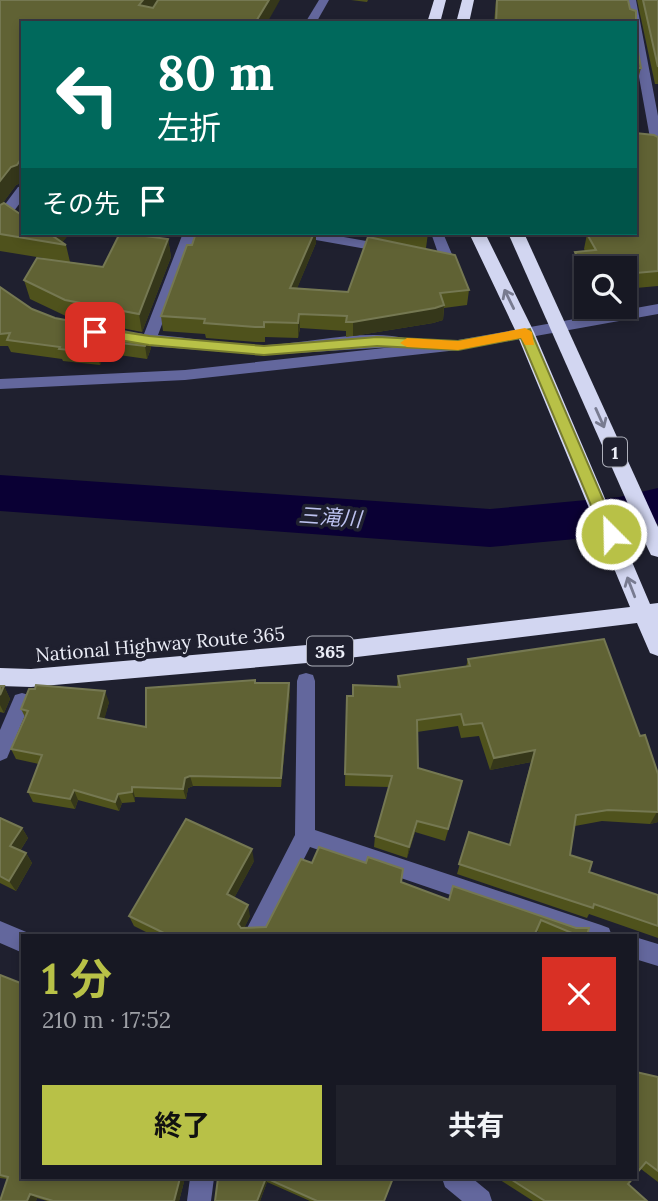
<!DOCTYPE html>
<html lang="ja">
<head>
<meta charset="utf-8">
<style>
  :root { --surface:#171823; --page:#20212b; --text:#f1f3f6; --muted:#9ea0a6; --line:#363741; --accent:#b8c147 }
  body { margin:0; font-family:Lora,"Noto Sans JP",serif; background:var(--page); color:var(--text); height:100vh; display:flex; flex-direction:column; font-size:26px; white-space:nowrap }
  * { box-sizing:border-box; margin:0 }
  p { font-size:23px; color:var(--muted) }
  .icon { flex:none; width:38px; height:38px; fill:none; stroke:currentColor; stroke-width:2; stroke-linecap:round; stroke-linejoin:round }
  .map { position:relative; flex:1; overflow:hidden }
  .sheet { position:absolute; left:21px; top:934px; width:616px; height:245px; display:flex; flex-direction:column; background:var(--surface); border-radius:0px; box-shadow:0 4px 10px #0003,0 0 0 2px var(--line) }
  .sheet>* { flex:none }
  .guide { position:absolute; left:21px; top:21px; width:616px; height:214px; border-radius:0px; box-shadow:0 4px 10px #0003,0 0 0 2px var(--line); background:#00695c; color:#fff; overflow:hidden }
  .fabs { position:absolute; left:574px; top:256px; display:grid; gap:14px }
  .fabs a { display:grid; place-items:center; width:63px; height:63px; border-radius:0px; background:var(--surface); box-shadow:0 4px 10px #0003,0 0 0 2px var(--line); font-size:35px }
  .pin { position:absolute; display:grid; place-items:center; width:60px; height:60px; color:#fff; margin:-30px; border-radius:14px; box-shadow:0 4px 10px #0006 }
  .me { position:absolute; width:77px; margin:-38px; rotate:337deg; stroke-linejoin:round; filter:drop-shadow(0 0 5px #0008) }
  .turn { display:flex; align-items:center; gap:24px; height:147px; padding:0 21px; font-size:32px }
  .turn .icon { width:91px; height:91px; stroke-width:2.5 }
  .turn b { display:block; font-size:49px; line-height:60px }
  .then { display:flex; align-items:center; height:66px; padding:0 21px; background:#0003; gap:14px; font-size:26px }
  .round { display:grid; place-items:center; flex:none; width:74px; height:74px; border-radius:0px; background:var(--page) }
  .overview { display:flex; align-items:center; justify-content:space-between; height:119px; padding:0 21px }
  h1 { font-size:42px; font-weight:700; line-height:52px; color:var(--accent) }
  .cta { display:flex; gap:14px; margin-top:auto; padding:14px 21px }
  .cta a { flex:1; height:80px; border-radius:0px; background:var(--accent); color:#111; font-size:28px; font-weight:700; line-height:80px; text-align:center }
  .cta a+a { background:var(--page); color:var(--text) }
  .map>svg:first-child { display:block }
</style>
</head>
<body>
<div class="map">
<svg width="658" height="1201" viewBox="0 0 658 1201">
  <rect width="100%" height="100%" fill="#1f202f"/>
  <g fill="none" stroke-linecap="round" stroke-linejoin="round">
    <path fill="#0a0034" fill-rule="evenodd" d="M0,475L490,509L619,497L658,488V524L619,535L490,547L0,511Z"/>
    <g fill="#63679d" fill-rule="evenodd">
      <path d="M319,0H329L316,23H305Z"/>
      <path d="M626,0H636L658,116V153L652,149L635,55V23H629Z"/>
      <path d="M23,186V199L5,223L0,224V211L18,187Z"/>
      <path d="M183,233H196L158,335C194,338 232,346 267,345C310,343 368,328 409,339L410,345L458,340L658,304V314L458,350L185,380L0,389V379L185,370L393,347L264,355L149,346L120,340L118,337L125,332L144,334Z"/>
      <path d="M292,233H321L389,245L396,249L389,253L299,237Z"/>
      <path d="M431,233H443L454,259L452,262L425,259V253H438Z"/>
      <path d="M306,673L313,675L315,681V830L601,925L609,928L612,936H571L310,847L265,936H243L295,835L297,681L299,675Z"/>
      <path d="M22,693L29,695L31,701L7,758L0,761V730L15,695Z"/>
      <path d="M0,921L31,934L23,936V953L0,943Z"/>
      <path d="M635,937L658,944V966L635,959Z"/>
      <path d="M190,1178H214L211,1201H187Z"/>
      <path d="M442,1178H472L489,1192L492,1201H462L445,1187Z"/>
    </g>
    <g fill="#d2d6f1" fill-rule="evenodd">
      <path d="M434,0H446L440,23H427Z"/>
      <path d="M462,0H474L469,23H456Z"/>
      <path d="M469,233H485L534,332L650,604L658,603V656L650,653L637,623L307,663L31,687L0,686V668L31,669L307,645L630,607L516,332Z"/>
      <path d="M508,233H524L658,527V557L651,555L648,549Z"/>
    </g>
  </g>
  <g fill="#4f521c">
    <path d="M0,0L23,23V182L16,185L2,204L23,233H70L62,242L66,245L70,262L103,267L120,233H158L156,238L168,239L171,257L142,332L70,318L30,299L24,280L43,258L0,251Z"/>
    <path d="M351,0H368L367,2Z"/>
    <path d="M496,0H628L630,9L636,11V41L641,68L637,83H635V23H494Z"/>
    <path d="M637,0H658V84H655Z"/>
    <path d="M658,137V286L625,289V268H586V292H583L572,267L575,252L585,251L584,249L587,234L635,233Z"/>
    <path d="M372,233H428L426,248L469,290L467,305L444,308L443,320L433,323L353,336L346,337V331L300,328L298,338L265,337V342H256L206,338L205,334L163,331L161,316L192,245L316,243L297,288L348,292L372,238Z"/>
    <path d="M0,287L32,309L55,318L149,336L151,348L147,359L105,353L100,365L63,361L62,359L11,352L8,346H0Z"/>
    <path d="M468,659L640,736L658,774V822L650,824L602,821L575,826L570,855L589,872L658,895V938L589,914L587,918L457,874L469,832L509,845L531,762L490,770L479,736L461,738L458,726L417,732L418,768L459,793L445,841L415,832L407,858L374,847L375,836L389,787L345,786L347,696H353L397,687L398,676L466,667Z"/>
    <path d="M255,683H289L290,694L281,787L193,786L188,788L186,799L135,797V802L122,803L119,811L78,800L75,809L33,802L28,792L39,764L16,759L11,749L25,717L21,709L35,689L109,702L104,719L146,727Z"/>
    <path d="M0,686H4L10,699L4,713L0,712Z"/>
    <path d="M0,818L22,828L28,838L20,851L26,853L32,863L16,891L0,883Z"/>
    <path d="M254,861L234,898L250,916L244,928L266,927L312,863L401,882L449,900L453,886L587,936H549L536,931L534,936H154L134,926L129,916Z"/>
    <path d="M0,975L23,1178H185L179,1201H47L37,1198L36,1201H0L7,1179L0,1178Z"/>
    <path d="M636,1072L658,1077V1182L641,1169L635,1175V1073Z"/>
    <path d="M218,1178H393L384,1201H310L267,1182L260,1201H215Z"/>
    <path d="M497,1178H633L628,1184L647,1201H533Z"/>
  </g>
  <g fill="#35371a">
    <path d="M143,0H158L142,23L139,5Z"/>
    <path d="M269,0H280L267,23H255Z"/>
    <path d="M23,156V182L16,185L0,207V181L11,167Z"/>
    <path d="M51,233H70L61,244L50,234Z"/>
    <path d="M147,233H158L148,255L145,236Z"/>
    <path d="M314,233H316V243L291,303L290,288Z"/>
    <path d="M168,239L171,257L142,332L139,314Z"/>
    <path d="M444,305L443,320L433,323L353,336V322Z"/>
    <path d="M299,314L300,328L298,338V323Z"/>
    <path d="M149,336L151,348L147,359L145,346Z"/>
    <path d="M103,341L105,353L100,365L97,353Z"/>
    <path d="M289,683L290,694L281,787V778Z"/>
    <path d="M4,686L10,699L4,713L0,705V695Z"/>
    <path d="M105,691L109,702L102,728L98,718Z"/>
    <path d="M535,750L531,762L490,770L494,758Z"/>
    <path d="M190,776L193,786L188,788L186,799L183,789L185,778Z"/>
    <path d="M132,787L135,797V802L132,792Z"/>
    <path d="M74,790L78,800L75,809L70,799Z"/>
    <path d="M118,794L122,803L119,811L115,802Z"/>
    <path d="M657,812H658V822L650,824Z"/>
    <path d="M417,821L415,832L407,858L409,847Z"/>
    <path d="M22,828L28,838L16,857L10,846Z"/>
    <path d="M252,849L254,861L230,906L227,894Z"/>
    <path d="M26,853L32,863L16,891L9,881Z"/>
    <path d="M248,905L250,916L241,935L238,924Z"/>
    <path d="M180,1178H185L179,1201H174Z"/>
    <path d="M266,1178L267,1182L260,1201H257Z"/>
    <path d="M30,1194L37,1198L36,1201H27Z"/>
  </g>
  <g fill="#606234" stroke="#757852" stroke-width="2">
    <path d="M0,0H143L139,5L153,8L158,0H269L255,23H23V156L17,165L11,167L0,181Z"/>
    <path d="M497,0H628L630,9L636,11V41L641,68H635V23H496Z"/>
    <path d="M643,0H658V67Z"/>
    <path d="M635,133L654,135L658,137V271L625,274V268H586V276L575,252L596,250L587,234L635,233Z"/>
    <path d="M4,203L20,214L23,210V233H51L50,234L66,245L0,234V205Z"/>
    <path d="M120,233H147L145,236L168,239L139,314L65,300L24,280L37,258L103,267Z"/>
    <path d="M196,233H314L290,288L348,292L368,237L455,255L469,290L440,293L444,305L435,308L353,322H346L347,316L299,314L298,323L264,322V327H255L204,323L205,319L161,316L187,245H192Z"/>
    <path d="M0,287L32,309L55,318L149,336L145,346L103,341L97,353L59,349L60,347L7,340L10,333L0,334Z"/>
    <path d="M604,639L640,736L645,735L658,774V812L608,810L576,815L570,855L592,862L589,872L658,895V926L594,904L593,908L459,864L469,832L510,845L535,750L494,758L482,723L464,725L461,714L417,720L418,768L462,781L448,829L417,821L409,847L375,836L392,776L345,774L347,696H353V685L400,687L398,676L470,666L468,659Z"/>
    <path d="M255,680V683H289L281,778L190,776L185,778L183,789L132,787V792L118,794L115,802L74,790L70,799L28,792L42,755L11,749L28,711L21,709L29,689H35L36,685L105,691L98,718L146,727V688Z"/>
    <path d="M0,686H4L0,695Z"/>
    <path d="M0,818L22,828L10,846L26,853L9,881L0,876Z"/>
    <path d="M186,819L252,849L227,894L248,905L238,924L241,928L266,927L301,859L312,863L319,847L366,863L368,857L403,869L401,882L449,900L453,886L576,928H589L587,936H579L541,920L534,936H393L383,933L382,936H165L166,934L129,916Z"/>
    <path d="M0,975L23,984V1178H180L174,1201H53L30,1194L27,1201H0L8,1177L0,1175Z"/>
    <path d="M636,1072L658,1077V1171L646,1162L635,1175V1087Z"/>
    <path d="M218,1178H393L384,1201H317L266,1178L257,1201H215Z"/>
    <path d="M509,1178H633L628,1184L647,1201H545Z"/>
  </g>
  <defs><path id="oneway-shaft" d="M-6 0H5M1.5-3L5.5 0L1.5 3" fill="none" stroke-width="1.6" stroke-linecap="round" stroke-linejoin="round" transform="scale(1.75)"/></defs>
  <g stroke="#787b90">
    <use href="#oneway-shaft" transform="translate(509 299) rotate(-116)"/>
    <use href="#oneway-shaft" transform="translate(600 418) rotate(66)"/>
    <use href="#oneway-shaft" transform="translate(631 587) rotate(-111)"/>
  </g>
  <path fill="#b8c147" stroke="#787d2e" stroke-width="2" d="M95,328L149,336L264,346L377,337L458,341L530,329L618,534L611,540L603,534L521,338L458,350L377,346L264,355L149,345L91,335L89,332Z"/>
  <path fill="#f59e0b" d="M525,328L532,332L534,345H525L521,338L458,350L407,347L400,343L407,338L458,341Z"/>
  <g text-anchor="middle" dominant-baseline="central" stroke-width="7" stroke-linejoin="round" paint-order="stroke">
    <g fill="#1f202f" stroke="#aeb0bb" stroke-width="2">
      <rect x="603" y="437.5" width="24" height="29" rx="5"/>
      <rect x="307" y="636.5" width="46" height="29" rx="5"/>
    </g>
    <g font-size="18" font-weight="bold" fill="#ebedf7">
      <text x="615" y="452">1</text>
      <text x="330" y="651">365</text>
    </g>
    <g font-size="19" fill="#ebedf7" stroke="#1f202f">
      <text transform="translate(160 644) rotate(-5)">National Highway Route 365</text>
    </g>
    <g font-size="21" font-style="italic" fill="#bdc2ef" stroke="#1f202f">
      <text transform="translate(330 517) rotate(4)">三滝川</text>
    </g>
  </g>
</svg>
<div class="fabs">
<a><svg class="icon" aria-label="search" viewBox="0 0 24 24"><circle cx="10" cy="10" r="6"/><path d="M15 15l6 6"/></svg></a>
</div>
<div class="pin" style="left:95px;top:332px;background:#d93025"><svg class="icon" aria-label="arrive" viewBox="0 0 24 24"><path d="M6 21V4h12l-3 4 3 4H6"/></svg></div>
<svg class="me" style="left:611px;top:534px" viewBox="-20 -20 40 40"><circle r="17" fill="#b8c147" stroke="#fff" stroke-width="3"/><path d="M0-11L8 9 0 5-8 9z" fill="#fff"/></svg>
<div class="guide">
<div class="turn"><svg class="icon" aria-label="left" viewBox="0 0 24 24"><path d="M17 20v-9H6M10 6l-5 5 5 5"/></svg><div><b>80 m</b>左折</div></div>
<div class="then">その先<svg class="icon" aria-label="arrive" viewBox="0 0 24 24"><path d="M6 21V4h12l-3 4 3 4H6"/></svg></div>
</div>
<section class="sheet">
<div class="overview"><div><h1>1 分</h1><p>210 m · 17:52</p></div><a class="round" style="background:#d93025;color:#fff"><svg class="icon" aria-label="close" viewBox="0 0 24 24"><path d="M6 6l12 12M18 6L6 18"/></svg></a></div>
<div class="cta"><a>終了</a><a>共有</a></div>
</section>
</div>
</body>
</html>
